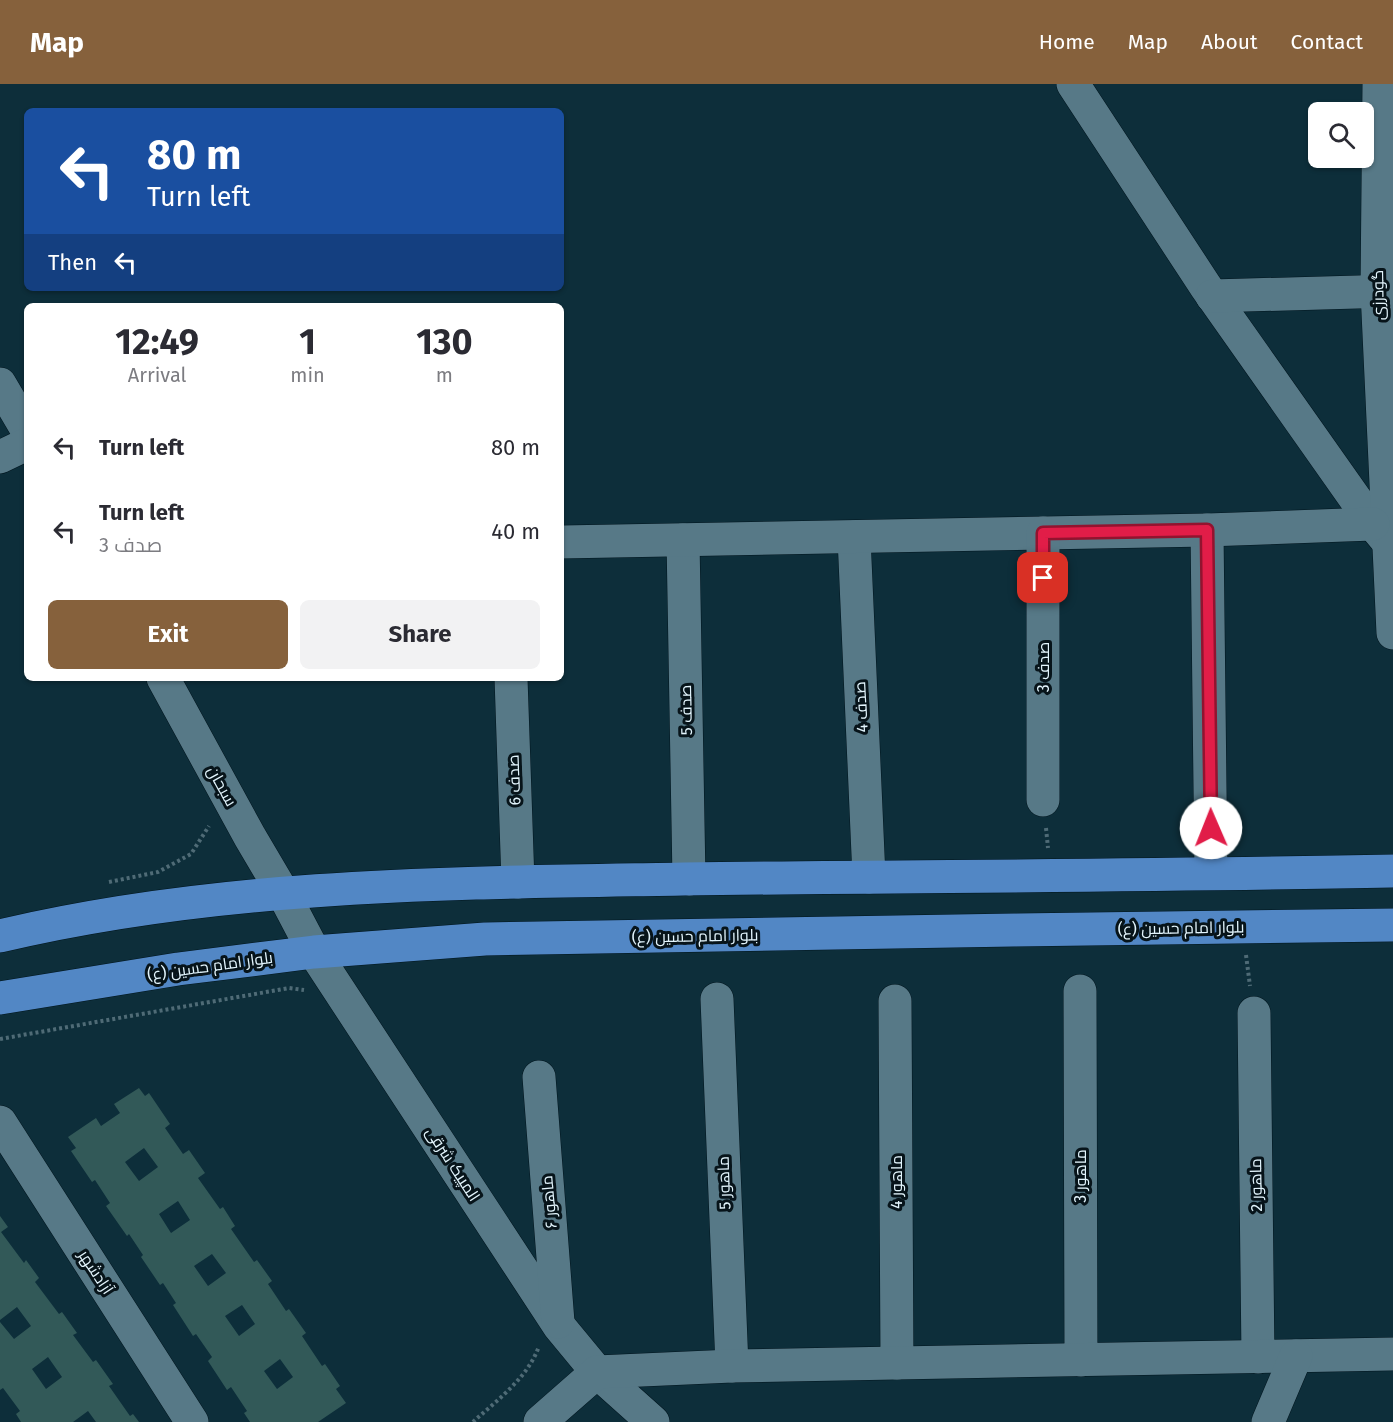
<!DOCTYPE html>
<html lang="en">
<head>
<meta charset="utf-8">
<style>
  :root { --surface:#fff; --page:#f2f2f3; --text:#2b2b33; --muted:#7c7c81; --accent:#86613c }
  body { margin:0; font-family:"Fira Sans",Cairo,sans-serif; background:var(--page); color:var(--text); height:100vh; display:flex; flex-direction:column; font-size:22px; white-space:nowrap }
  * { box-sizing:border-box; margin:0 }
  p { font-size:20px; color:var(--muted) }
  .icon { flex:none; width:33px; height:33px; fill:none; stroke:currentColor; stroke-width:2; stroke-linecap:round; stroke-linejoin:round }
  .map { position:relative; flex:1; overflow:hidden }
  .panel { position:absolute; left:24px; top:219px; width:540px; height:378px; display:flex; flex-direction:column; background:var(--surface); border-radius:9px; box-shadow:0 2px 4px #0004 }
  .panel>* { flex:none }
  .banner { position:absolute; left:24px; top:24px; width:540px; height:183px; border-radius:9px; box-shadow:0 2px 4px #0004; background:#1a4fa0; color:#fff; overflow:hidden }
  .buttons { position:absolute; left:1308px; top:18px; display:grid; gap:12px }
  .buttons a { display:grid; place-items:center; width:66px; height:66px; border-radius:9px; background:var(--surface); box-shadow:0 2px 4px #0004; font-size:30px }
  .pin { position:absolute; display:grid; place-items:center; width:51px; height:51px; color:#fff; margin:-26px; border-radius:12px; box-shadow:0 3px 9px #0006 }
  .me { position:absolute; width:66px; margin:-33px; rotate:359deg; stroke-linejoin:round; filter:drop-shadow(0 0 4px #0008) }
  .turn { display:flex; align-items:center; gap:21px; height:126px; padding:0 24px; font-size:27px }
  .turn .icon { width:78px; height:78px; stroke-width:2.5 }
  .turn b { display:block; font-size:42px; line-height:51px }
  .then { display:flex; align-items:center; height:57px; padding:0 24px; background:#0003; gap:12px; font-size:22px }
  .eta { display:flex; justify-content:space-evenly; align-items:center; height:102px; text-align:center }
  .eta b { font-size:36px; font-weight:700; line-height:42px }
  .cta { display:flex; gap:12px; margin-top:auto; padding:12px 24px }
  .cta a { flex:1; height:69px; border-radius:9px; background:var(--accent); color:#fff; font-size:24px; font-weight:700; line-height:69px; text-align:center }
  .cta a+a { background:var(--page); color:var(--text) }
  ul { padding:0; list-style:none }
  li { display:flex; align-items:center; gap:18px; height:84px; padding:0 24px }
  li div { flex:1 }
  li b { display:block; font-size:22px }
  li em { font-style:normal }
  header { display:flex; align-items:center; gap:36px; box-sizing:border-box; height:84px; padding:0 30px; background:var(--accent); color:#fff }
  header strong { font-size:28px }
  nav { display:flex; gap:33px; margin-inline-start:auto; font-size:21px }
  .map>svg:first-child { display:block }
</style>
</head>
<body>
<header>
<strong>Map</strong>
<nav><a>Home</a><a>Map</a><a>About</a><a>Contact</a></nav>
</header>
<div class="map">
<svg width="1393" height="1338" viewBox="0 0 1393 1338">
  <rect width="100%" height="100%" fill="#0d2e3a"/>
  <g fill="#325958" fill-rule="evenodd">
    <path d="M139,1004L145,1012L149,1009L170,1040L165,1044L183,1070L189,1066L205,1089L198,1094L220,1125L223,1123L235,1142L231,1145L254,1178L257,1176L272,1197L268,1200L286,1227L289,1225L306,1249L302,1252L322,1282L325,1280L340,1302L336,1305L346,1319L318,1338H250L244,1329L247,1327L231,1303L227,1306L208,1277L212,1273L196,1250L193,1252L173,1221L176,1219L163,1199L160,1201L141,1173L143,1171L129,1150L127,1152L106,1122L110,1119L95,1096L92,1098L71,1067L76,1064L68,1053L96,1034L101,1042L120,1029L114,1020ZM144,1064L158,1083L139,1097L125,1078ZM178,1117L190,1136L171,1149L159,1130ZM212,1170L226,1189L208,1202L194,1182ZM242,1221L255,1240L239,1252L225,1232ZM280,1275L293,1293L277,1305L264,1287Z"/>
    <path d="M0,1132L8,1143L1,1148L24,1179L26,1176L39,1194L35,1198L59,1230L62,1228L77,1249L73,1251L93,1278L96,1276L113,1300L109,1302L130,1332L133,1330L139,1338H96L88,1327L73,1338H21L16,1330L20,1327L3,1304L0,1306V1238L14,1255L31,1242L17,1223L0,1236ZM48,1273L62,1293L46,1305L32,1285Z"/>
  </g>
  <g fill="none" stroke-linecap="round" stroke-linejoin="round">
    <defs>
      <g id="minor">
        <path d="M1073,0L1206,203L1373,440L1393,464"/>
        <path d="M1379,0L1377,207L1393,549"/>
        <path d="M1212,212L1393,207"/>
        <path d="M0,300L27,346"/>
        <path d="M0,373L27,360"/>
        <path d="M1207,446L1211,789"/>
        <path d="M854,453L869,793"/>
        <path d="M683,456L689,795"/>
        <path d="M561,458L1207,446L1373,440"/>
        <path d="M163,594L250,753L283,809L314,868L559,1242L597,1288L653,1338"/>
        <path d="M511,594L518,798"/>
        <path d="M1043,716V449"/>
        <path d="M1080,907L1081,1276"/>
        <path d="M717,915L732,1282"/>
        <path d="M895,917L897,1279"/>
        <path d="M1254,929L1258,1273"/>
        <path d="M539,993L558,1238"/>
        <path d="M0,1038L192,1338"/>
        <path d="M540,1338L597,1288L732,1282L1393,1270"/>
        <path d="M1268,1338L1296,1272"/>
      </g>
      <g id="major">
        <path d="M0,852C224,799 456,799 684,795C920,792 1157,792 1393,787"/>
        <path d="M0,914L178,885L314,868L485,855L1014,846L1393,841"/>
      </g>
    </defs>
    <use href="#minor" stroke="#00151e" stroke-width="34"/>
    <use href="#major" stroke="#00151e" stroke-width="34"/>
    <g stroke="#4f6b76" stroke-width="4" stroke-dasharray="3 3" stroke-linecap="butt">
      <path d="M1046,744L1048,764"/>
      <path d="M109,798L158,788L191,770L209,742"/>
      <path d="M1246,871L1250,902"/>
      <path d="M0,955L289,904L304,906"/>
      <path d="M473,1338C497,1316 528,1294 539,1262"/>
    </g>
    <use href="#minor" stroke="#577987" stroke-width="33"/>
    <use href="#major" stroke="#5287c5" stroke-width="33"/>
  </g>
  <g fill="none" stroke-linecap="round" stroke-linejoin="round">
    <defs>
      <path id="route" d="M1043,494V449L1207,446L1211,744"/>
    </defs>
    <use href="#route" stroke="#92132f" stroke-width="15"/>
    <use href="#route" stroke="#e11d48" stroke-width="10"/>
  </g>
  <g text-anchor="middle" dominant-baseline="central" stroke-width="6" stroke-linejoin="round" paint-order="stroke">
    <g font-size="16" fill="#e3f5fd" stroke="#07141a">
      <text transform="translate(1378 211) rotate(-91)">گودرزی</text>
      <text transform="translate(1043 583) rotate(-90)">صدف 3</text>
      <text transform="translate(861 623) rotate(-93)">صدف 4</text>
      <text transform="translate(686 626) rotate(-91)">صدف 5</text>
      <text transform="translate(514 696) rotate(-92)">صدف 6</text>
      <text transform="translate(222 702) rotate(61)">سبحان</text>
      <text transform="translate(1181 844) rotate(-1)">بلوار امام حسین (ع)</text>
      <text transform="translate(695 852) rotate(-1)">بلوار امام حسین (ع)</text>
      <text transform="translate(210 882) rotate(-8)">بلوار امام حسین (ع)</text>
      <text transform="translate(453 1080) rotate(57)">المپیک شرقی</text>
      <text transform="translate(1080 1092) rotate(-90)">ماهور 3</text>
      <text transform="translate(896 1098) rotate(-90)">ماهور 4</text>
      <text transform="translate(724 1099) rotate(-92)">ماهور 5</text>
      <text transform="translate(1256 1101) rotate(-91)">ماهور 2</text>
      <text transform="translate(549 1118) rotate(-95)">ماهور ۶</text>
      <text transform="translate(96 1188) rotate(57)">آزادشهر</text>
    </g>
  </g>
</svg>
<div class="buttons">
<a><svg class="icon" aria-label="search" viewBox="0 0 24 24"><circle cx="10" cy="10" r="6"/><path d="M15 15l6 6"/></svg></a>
</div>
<div class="pin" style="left:1043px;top:494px;background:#d93025"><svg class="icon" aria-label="arrive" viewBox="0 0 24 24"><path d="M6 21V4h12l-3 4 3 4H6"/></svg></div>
<svg class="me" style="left:1211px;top:744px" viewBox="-20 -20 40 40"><circle r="19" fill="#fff"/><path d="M0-13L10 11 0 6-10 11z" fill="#e11d48"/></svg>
<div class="banner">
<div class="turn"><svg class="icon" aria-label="left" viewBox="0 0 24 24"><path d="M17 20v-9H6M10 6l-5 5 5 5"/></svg><div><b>80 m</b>Turn left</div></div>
<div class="then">Then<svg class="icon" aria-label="left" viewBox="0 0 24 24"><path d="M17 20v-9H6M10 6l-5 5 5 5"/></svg></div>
</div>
<section class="panel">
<div class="eta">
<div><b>12:49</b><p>Arrival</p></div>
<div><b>1</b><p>min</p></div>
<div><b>130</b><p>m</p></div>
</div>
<ul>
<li><svg class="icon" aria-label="left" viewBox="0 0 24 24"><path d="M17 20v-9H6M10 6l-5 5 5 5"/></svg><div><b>Turn left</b></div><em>80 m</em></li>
<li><svg class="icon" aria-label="left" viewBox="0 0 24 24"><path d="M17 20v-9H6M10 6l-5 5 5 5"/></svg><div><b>Turn left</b><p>صدف 3</p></div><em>40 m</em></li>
</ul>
<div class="cta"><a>Exit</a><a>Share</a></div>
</section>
</div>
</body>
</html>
